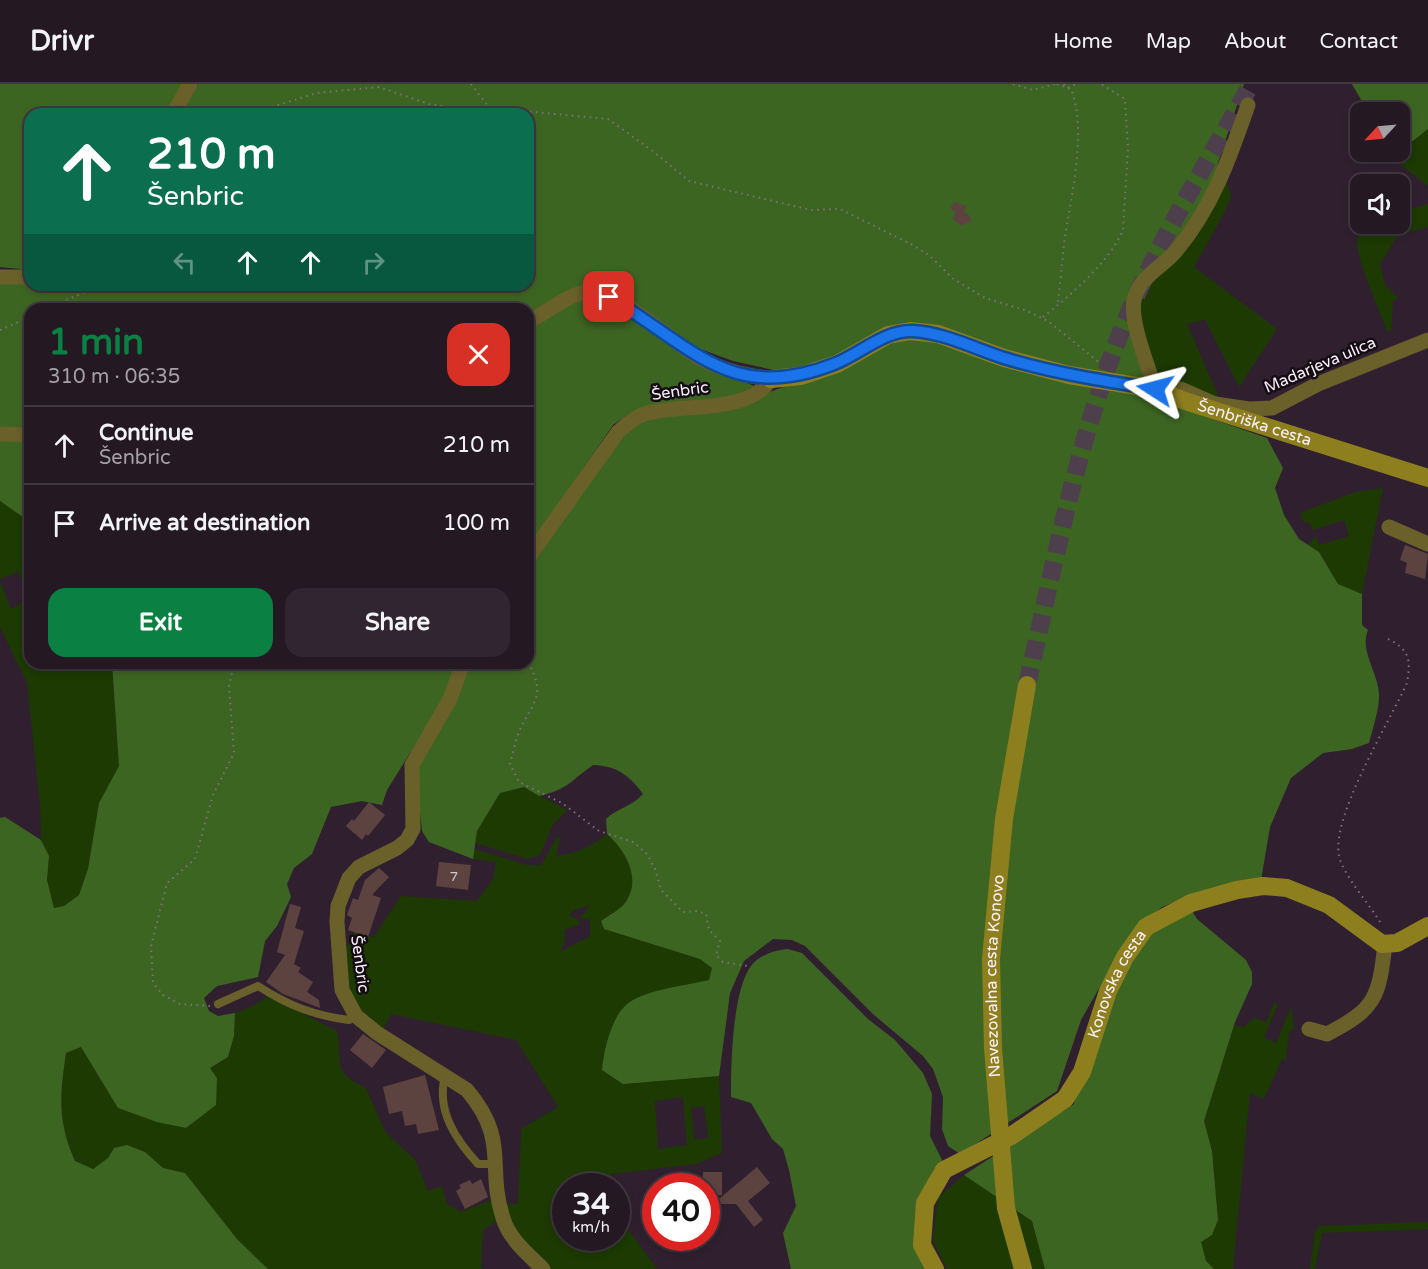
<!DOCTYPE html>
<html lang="en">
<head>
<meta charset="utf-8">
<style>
  :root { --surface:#241823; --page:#302530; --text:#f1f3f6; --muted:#a3a0a6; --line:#413741; --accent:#0b8043 }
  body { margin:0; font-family:"Varela Round",sans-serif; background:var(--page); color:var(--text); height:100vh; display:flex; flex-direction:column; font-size:22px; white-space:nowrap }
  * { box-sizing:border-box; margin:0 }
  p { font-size:20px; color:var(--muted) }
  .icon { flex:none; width:33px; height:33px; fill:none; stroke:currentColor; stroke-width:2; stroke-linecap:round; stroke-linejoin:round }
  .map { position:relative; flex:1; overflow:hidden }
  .sheet { position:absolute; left:24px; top:219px; width:510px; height:366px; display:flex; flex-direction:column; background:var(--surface); border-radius:18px; box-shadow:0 3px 9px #0003,0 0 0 2px var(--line) }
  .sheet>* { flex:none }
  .guide { position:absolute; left:24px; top:24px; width:510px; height:183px; border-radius:18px; box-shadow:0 3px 9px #0003,0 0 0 2px var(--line); background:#0b6e4f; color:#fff; overflow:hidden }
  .needle { width:39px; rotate:244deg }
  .fabs { position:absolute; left:1350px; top:18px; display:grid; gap:12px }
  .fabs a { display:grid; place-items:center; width:60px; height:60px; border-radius:12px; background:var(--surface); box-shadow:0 3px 9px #0003,0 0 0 2px var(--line); font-size:30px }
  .speed { position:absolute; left:552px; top:1089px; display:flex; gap:12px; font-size:30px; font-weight:700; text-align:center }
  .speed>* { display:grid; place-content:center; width:78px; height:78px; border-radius:50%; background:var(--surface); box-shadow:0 3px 9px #0003,0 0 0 2px var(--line); line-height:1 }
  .speed small { font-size:15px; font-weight:400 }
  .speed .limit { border:9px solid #d22; background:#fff; color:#111 }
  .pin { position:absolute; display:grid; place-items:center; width:51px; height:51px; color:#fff; margin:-26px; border-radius:12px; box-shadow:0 3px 9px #0006 }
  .me { position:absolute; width:66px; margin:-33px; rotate:279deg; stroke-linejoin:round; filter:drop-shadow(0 0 4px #0008) }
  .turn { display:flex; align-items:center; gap:21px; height:126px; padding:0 24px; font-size:27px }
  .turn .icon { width:78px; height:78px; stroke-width:2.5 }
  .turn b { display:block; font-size:42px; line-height:51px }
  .lanes { display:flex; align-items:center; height:57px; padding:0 24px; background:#0003; justify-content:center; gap:30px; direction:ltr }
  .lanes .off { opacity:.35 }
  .round { display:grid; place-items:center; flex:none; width:63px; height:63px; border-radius:18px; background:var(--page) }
  .overview { display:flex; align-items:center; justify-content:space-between; height:102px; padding:0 24px }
  h1 { font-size:36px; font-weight:800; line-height:45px; color:var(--accent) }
  .button { display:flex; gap:12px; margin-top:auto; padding:12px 24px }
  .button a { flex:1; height:69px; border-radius:18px; background:var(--accent); color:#fff; font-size:24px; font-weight:800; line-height:69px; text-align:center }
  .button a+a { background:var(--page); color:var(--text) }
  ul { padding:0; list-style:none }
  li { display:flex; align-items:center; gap:18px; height:78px; padding:0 24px; border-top:2px solid var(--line) }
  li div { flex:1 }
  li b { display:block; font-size:22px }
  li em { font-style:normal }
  header { display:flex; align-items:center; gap:36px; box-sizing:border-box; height:84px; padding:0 30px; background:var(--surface); border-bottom:2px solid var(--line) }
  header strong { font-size:28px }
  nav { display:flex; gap:33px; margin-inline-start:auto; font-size:21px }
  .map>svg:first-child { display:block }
</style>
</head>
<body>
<header>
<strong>Drivr</strong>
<nav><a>Home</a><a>Map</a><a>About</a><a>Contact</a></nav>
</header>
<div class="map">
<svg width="1428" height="1185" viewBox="0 0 1428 1185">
  <rect width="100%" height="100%" fill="#30202f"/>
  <g fill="#1c3a02" fill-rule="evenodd">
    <path d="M1428,45V102L1391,73Z"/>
    <path d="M1227,98C1228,102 1230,108 1231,112C1231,120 1201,170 1194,183L1277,245L1239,303L1205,236L1187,240L1220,316L1163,301L1157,294L1138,232L1140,215L1150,196L1196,152Z"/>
    <path d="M1428,120V143L1398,151L1380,180L1385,201L1398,214L1393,217L1391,247H1387C1378,221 1356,178 1357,153L1375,140H1400V128Z"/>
    <path d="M1383,404L1362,510L1338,500L1319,468L1308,461L1316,452L1319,461L1349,452L1344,436L1313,446L1310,440L1301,436L1302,428L1355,408Z"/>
    <path d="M0,417L30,438V511L18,488L0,495Z"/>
    <path d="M0,497L11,525L30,513V579H112L119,682L99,719L88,785L79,811L64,822L54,824L47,796L49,772L41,756L40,721L27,599L0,543Z"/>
    <path d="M524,703L565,725L566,728L553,740L540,771L528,775L475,759L477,747L500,709Z"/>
    <path d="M607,750C625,766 641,792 627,816C622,825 609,831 601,837L604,845L700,875L712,884L710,896L643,912L623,1000L719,992L722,1069L696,1080L611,1090L614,1102H566V1154H616L617,1110L625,1141L657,1185H547L514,1149L504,1120H518L521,1045L558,1023L516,956L391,930L382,948L352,920L343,871L356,846L373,854L401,812L477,817L493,795L496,778L473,775L474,765L527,781H541L557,753L560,755L556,772C575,770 593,762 607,750ZM590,821L580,834L590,836V852L560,868L565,857L564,846L580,840L578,836L569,831L575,826ZM683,1013L687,1061L658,1065L655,1017ZM704,1022L708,1054L695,1056L691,1024Z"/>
    <path d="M268,912L337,947C343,982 331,986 366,1004L385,1048L415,1076L428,1107L442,1102L447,1120L461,1128L496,1114L500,1135L483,1146L481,1182L483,1185H268L237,1155L185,1089L163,1084L145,1068L114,1064L108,1074L93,1085L75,1077C57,1037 60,1011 66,969L81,963L118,1024L186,1044L216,1020L210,984L228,973L234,952L235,929L253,922Z"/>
    <path d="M1274,919L1278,920L1264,953L1276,959L1291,923L1294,944L1289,948L1286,976L1282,975L1264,1015L1250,1009L1233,1185H1214L1206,1177L1200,1158L1212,1151L1218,1136L1212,1067L1204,1037L1234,941L1244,943L1254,934L1266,938Z"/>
    <path d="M964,1091L1032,1137L1045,1185H947L933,1157L938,1114Z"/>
    <path d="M1428,1138V1145L1322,1149L1315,1185H1310L1315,1148L1320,1142Z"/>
  </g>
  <g fill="#3d6522">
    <path d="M0,0H186L169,30H30V186L0,183Z"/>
    <path d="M198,0H1244L1218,79L1215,102L1163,173L1144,186L1134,198L1149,298L1071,289L939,244L827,279L783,288L733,277L684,259L611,207L528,231V225H30V349L0,347V190L30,193V201H528V30H180Z"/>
    <path d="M1352,0H1428V45L1400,67V28H1368Z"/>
    <path d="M579,214C631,220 635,237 675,264C698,280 728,290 754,302C725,321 667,322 632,328L613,341L528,464V241Z"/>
    <path d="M934,253L1168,314L1195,329L1267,354L1283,384L1275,404L1284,431L1299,455L1319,468L1338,500L1362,510V541L1368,546C1359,567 1379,590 1379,611C1379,627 1373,643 1369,659L1352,665L1323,669L1291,694L1270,743L1261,796L1189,812L1162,823L1143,838L1122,864L1081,936L1057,1007L960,1070L948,1062L942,1045L943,1013L933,985L923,972L874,931L805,862L792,856L773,855L744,877L730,909L719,992L623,1000L602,986C604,965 612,927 633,916C652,905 688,901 709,896L712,884L700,875L604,845L601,837C609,831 622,825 627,816C641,793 625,766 607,750L606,735C617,724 633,722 643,710C629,691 617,682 593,681C570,697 569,705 539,712L524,703L500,709L477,747L473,775L429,758L422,747L416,690L468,579H528V481L600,377L640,335L734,321L830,286L890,256Z"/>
    <path d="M0,355L30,358V438L0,417Z"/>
    <path d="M112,579H458L445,613L387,706L382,721L362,717L331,723L312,770L294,784L287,800L291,813L277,842L265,857L258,893L217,902L204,914L209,927L218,932L235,929L234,952L228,973L210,984L217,994L216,1021L186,1044L157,1038L118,1024L81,963L66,969C60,1011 57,1037 75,1077L93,1085L108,1074L114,1064L127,1061L145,1068L163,1084L185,1089L237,1155L268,1185H0V734L5,733L41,756L49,772L47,796L54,824L64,822L79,811L88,785L99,719L119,682Z"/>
    <path d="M1191,825L1197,835L1246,876L1252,888V900L1235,938L1204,1037L1212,1067L1218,1136L1212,1151L1201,1158L1206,1177L1214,1185H1045L1032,1137L964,1091L1074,1020L1081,970L1146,849Z"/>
    <path d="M788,865L802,869L868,935L895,956L923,989L932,1010L930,1052L943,1078L934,1085L918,1123L926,1185H791L783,1149L796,1122L789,1086L783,1065L772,1055L751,1019L731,1013C731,981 732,908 751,882C759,871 776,866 788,865Z"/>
  </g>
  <g fill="#5c4340">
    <path d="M955,118L967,122L964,127L970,132L971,137L961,142L952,134L956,129L950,124Z"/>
    <path d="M1405,461L1428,470L1425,495L1405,489L1407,479L1400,476Z"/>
    <path d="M369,718L385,731L368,752L366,750L362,756L346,742L352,735L354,737Z"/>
    <path d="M439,778L471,781L468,806L436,802Z"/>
    <path d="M379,784L389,793L372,811L381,814L368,853L348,846L352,834L347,831L353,814L358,816L365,796Z"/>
    <path d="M290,820L301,823L295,844L304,847L294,880L301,884L298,888L313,898L307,908L319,916L320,924L283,910L266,898L285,871L277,868Z"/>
    <path d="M363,950L386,966L372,984L350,966Z"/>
    <path d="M425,991L439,1046L418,1050L416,1040L405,1042L402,1027L389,1030L383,1003Z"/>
    <path d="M757,1083L770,1099L748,1117L763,1136L754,1143L736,1120H713Z"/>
    <path d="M703,1088H722V1111H706V1102H703Z"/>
    <path d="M481,1095L488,1113L465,1125L456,1107L461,1104L459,1101L470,1096L472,1100Z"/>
  </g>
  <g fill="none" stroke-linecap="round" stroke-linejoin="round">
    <path stroke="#4e3f4d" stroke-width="18" stroke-dasharray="18 9" stroke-linecap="butt" d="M1027,601C1055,477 1078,350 1127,233C1161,152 1209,76 1251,0"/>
    <g stroke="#7f717e" stroke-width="2" stroke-dasharray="1.5 4.5" stroke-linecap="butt">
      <path d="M471,0L491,26"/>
      <path d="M1013,0L1033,6L1055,0"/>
      <path d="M1057,0L1071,5C1088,50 1070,114 1064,160C1062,180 1060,200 1058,219"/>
      <path d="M1064,0L1067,4L1076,0"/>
      <path d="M249,30L317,9L379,3L429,20L475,27L502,25L608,35L654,68L689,97L811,126L840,125L913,161L930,172L952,194L985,214L1025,226L1048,237L1101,280"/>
      <path d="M44,225L83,209L95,201"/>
      <path d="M1043,233C1070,212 1110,177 1123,146L1128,65L1125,15L1101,0"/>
      <path d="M0,246L30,233"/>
      <path d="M528,578C547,613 533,616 519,648C515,658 513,670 510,680L519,698L562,719L599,747L633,758L647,770L655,785L661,806L683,828L697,827L706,830L709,846L720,857L716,871L723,878L748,882"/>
      <path d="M1380,838C1370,821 1343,791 1339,772C1331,732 1389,639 1407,599C1411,576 1410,566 1388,555"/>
      <path d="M210,922L180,920L163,911L153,899L151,862L167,799L195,775L213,711L234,669L229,602L234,579"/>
    </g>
    <g stroke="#69602a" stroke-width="8">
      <path d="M218,920L258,902C289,922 313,931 349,936L356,932"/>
      <path d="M445,992C436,1027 456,1056 478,1080H496"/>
    </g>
    <g stroke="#69602a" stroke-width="15">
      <path d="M1248,21C1230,73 1212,125 1175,168C1161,184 1139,193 1134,216C1130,239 1148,281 1155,305H1181L1215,320L1249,325L1272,324L1318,300L1428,256"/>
      <path d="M173,30L190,0"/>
      <path d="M0,193H30"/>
      <path d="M528,237C549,229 566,209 590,208C618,207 672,257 696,272C720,286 744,291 771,295C748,331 680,319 644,330C633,334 626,341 618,348L528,474"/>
      <path d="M0,350L30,351"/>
      <path d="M1389,443L1428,460"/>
      <path d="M463,579L450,615L412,681L413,745L407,756L397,764L359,783L349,794L338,822L337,838L342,906L356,932L377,949L467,1006C510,1057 486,1082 503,1134C509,1155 528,1170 543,1185"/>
      <path d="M1309,945L1327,950C1376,925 1379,913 1385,860"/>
    </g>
    <g stroke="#8e7f1e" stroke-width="18">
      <path id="s1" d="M771,295L801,292L837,280L888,251L910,247L938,250L1004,274L1069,291L1155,305L1185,317L1428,394"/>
      <path id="s2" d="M935,1185L922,1161L925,1119L944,1086L1011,1052L1065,1015L1082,988L1108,907L1125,873L1146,843L1191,819L1237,806L1263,802L1287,804L1329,821L1382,860L1397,859L1428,842"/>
      <path id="s3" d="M1023,1185L1006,1124L993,964L991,875L1004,735L1027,601"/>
    </g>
  </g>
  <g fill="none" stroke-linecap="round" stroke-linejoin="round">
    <defs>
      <path id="route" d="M609,213C691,261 730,321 834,280C860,270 884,246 913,247C945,249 973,264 1004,274C1053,289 1104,297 1155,305"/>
    </defs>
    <use href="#route" stroke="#114b97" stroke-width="15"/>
    <use href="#route" stroke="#1a73e8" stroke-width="10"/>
  </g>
  <g text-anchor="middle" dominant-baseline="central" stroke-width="5" stroke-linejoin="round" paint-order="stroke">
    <g font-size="14" fill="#d3c5cc">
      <text x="454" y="792">7</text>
    </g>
    <g font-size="16" fill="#fbf0fa" stroke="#140d13">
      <text transform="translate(1320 281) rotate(-23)">Madarjeva ulica</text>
      <text transform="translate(680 307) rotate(-8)">Šenbric</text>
      <text stroke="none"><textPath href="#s1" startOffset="507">Šenbriška cesta</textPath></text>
      <text transform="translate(360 880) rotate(82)">Šenbric</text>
      <text stroke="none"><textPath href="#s3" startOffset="296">Navezovalna cesta Konovo</textPath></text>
      <text stroke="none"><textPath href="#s2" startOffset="375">Konovska cesta</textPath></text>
    </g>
  </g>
</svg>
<div class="fabs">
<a><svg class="needle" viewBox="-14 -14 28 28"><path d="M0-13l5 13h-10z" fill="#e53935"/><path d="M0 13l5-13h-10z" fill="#a3a0a6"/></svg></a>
<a><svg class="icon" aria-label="sound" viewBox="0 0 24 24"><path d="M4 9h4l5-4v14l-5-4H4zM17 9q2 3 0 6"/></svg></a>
</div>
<div class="speed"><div>34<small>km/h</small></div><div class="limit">40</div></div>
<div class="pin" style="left:609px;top:213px;background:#d93025"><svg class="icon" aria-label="arrive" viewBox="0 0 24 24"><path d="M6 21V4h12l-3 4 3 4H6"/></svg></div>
<svg class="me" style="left:1155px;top:305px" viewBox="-20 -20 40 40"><path d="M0-17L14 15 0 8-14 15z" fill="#1a73e8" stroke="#fff" stroke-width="4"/></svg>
<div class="guide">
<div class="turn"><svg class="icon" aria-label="ahead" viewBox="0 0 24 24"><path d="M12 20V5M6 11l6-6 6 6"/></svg><div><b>210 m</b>Šenbric</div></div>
<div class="lanes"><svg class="icon off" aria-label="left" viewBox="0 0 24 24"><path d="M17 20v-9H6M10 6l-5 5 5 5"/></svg><svg class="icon" aria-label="ahead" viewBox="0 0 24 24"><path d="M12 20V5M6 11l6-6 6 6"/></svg><svg class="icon" aria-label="ahead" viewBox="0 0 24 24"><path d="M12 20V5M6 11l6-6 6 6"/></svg><svg class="icon off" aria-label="right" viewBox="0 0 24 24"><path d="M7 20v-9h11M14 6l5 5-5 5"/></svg></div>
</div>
<section class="sheet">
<div class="overview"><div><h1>1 min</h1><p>310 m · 06:35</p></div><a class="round" style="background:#d93025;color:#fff"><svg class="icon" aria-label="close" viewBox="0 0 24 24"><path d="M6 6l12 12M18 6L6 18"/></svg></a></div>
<ul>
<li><svg class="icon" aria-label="ahead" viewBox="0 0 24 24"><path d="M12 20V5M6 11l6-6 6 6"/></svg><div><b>Continue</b><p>Šenbric</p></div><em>210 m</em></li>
<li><svg class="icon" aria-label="arrive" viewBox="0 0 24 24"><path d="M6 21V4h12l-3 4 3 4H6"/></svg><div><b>Arrive at destination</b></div><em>100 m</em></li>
</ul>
<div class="button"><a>Exit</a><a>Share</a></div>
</section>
</div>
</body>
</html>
